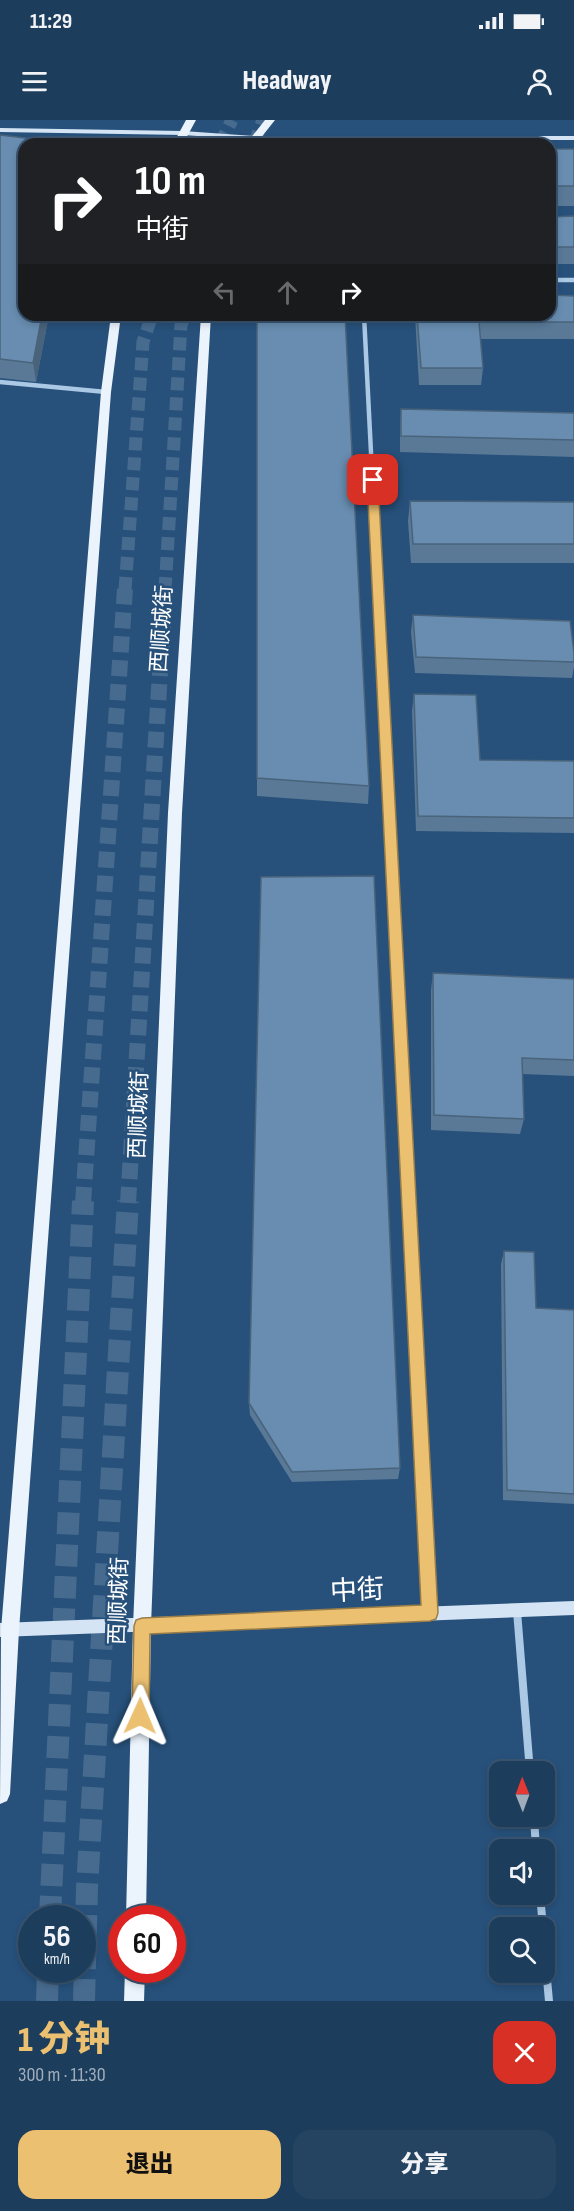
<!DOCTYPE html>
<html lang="zh">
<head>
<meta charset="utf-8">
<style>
  :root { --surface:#1d3d5c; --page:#254462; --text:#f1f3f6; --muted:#a0aebb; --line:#3b5672; --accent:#ebc071 }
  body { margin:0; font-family:"Sofia Sans Condensed","Noto Sans SC",sans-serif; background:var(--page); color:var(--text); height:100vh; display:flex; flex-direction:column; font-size:22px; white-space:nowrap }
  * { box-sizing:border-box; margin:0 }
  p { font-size:20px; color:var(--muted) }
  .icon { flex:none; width:33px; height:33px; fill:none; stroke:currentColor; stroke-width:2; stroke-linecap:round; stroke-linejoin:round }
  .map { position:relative; height:1881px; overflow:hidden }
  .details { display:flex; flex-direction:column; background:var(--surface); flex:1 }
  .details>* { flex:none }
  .banner { position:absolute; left:18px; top:18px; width:538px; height:183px; border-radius:18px; box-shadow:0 3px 9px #0003,0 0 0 2px var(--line); background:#202124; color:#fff; overflow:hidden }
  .needle { width:39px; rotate:359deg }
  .fabs { position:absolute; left:489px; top:1641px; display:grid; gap:12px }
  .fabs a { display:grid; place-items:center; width:66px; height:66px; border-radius:12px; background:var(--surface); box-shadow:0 3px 9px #0003,0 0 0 2px var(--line); font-size:30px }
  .speed { position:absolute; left:18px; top:1785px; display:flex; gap:12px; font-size:30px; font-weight:700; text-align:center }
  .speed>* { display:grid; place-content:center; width:78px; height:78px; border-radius:50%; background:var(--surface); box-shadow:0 3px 9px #0003,0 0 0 2px var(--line); line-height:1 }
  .speed small { font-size:15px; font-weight:400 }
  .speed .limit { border:9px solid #d22; background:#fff; color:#111 }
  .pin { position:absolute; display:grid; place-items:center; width:51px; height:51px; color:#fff; margin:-26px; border-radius:12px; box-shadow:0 3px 9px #0006 }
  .me { position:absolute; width:66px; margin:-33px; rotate:1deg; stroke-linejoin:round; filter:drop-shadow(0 0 4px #0008) }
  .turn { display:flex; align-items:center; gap:21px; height:126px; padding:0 18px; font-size:27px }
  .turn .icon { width:78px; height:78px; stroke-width:2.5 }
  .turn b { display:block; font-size:42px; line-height:51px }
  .lanes { display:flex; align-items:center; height:57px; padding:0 18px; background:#0003; justify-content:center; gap:30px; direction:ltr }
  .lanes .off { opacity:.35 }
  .round { display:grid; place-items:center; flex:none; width:63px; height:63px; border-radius:18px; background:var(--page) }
  .headline { display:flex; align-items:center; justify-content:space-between; height:102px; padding:0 18px }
  h1 { font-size:36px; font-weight:800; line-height:45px; color:var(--accent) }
  .action { display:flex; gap:12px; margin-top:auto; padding:12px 18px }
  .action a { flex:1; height:69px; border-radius:18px; background:var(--accent); color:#111; font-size:24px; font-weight:800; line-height:69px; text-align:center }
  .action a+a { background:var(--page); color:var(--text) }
  .status { display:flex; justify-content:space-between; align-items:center; height:42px; padding:0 30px; background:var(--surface); direction:ltr }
  .status svg { height:16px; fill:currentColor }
  header { display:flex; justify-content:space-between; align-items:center; height:78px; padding:0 18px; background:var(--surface); font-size:27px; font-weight:800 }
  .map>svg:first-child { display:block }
</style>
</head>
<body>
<div class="status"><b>11:29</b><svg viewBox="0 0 49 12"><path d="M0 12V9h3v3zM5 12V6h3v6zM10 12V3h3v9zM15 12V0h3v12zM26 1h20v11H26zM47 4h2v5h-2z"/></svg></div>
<header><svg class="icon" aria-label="menu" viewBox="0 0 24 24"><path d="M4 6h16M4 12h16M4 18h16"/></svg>Headway<svg class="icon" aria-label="person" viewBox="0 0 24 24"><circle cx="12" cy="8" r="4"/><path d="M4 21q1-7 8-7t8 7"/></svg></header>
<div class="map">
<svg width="574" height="1881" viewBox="0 0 574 1881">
  <rect width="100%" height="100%" fill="#27517b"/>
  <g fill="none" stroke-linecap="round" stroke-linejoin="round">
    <g stroke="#476b8f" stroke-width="13" stroke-dasharray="13 7" stroke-linecap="butt">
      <path d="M220,24L232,0"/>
      <path d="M254,24L263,0"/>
      <path d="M125,470L143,222L152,195"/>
      <path d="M165,470L181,205L185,195"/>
    </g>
    <g stroke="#476b8f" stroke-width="16" stroke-dasharray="16 8" stroke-linecap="butt">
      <path d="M83,1083L125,469"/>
      <path d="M128,1083L165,469"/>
    </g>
    <g stroke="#476b8f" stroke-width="22" stroke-dasharray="22 10" stroke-linecap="butt">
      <path d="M50,1798L83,1081"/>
      <path d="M47,1881L48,1850"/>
      <path d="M84,1881L87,1768L128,1081"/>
    </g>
    <g stroke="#abc8e4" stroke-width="4.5">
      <path d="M550,160H574"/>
      <path d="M364,195L378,470"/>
      <path d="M0,262L106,272"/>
    </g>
    <path stroke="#abc8e4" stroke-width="5" d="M378,469L409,1083"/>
    <g stroke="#abc8e4" stroke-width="8">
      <path d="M409,1081L430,1492"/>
      <path d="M517,1491L530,1652"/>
      <path d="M534,1696L536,1730"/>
      <path d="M540,1774L543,1808"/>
      <path d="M544,1826L549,1881"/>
    </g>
    <g fill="#d4e4f4" fill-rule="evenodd">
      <path d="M0,8L183,11L254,16H574V20H254L183,15L0,12Z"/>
      <path d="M574,1481V1495L0,1517V1503Z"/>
    </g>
    <g fill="#ebf3fc" fill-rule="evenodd">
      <path d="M186,0H196L183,24H173Z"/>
      <path d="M265,0H275L256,24H246Z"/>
      <path d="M111,195H121L111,272L19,1510L10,1674L7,1681L0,1684L1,1510L101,272Z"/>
      <path d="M201,195H211L182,693L151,1506L146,1798H126L133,1506L168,693Z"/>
      <path d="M125,1850H145L144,1881H124Z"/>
    </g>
  </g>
  <g fill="#597997">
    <path d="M0,15L49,195L36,262L0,258Z"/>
    <rect x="550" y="29" width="24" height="57"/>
    <path d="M574,96V144H550V97Z"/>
    <path d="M574,176V219H480L483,248L481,265H419L415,195H550Z"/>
    <path d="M401,289L574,293V337L400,332V306Z"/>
    <path d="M410,381L574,382V443H411L408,401Z"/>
    <path d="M413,495L574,533V547L572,558L415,553L411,512Z"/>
    <path d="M414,574L480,640L574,641V713L416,711L412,591Z"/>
    <path d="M257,658L369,666L368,684L257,676Z"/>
    <path d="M433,853L574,859V956L522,954L524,999L520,1014L431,1010V870Z"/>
    <path d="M504,1131L536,1188L574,1190V1384L503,1380L501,1144Z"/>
    <path d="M249,1283L400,1348L398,1359L292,1362L250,1295Z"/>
  </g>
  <path fill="#49637b" d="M42,195H49L36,262L33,243Z"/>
  <g fill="#688db0" stroke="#49637b" stroke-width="1.5">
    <path d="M0,15L75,24H24V195H42L33,243L0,239Z"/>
    <rect x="550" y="29" width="24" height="37"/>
    <path d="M574,96V127H550V97Z"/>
    <path d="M550,175L574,176V202H479L483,248H421L417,195H550Z"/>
    <path d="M257,195H345L369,666L257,658Z"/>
    <path d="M401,289L574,293V320L401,316Z"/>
    <path d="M410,381L574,382V424H413Z"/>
    <path d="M413,495L570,501L574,533V542L416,537Z"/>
    <path d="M414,574L476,575L480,640L574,641V698L418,696Z"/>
    <path d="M374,756L400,1348L292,1352L249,1283L261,757Z"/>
    <path d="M433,853L574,859V940L522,938L524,999L434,995Z"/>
    <path d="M504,1131L534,1132L536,1188L574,1190V1374L507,1370Z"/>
  </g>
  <path fill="#ebc071" stroke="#997d49" stroke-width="1.5" d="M373,357L378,360L438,1493L436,1499L430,1501L150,1514L149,1596L146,1602L140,1605L134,1602L132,1596L134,1506L136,1500L142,1498L421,1485L367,360Z"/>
  <g text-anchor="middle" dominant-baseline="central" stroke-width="5" stroke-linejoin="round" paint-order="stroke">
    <g font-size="22" fill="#fff" stroke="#27517b">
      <text transform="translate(162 509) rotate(-86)">西顺城街</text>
      <text transform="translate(139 995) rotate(-88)">西顺城街</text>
      <text transform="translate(119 1481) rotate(-88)">西顺城街</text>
    </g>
    <g font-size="27" fill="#fff" stroke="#27517b">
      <text transform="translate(357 1471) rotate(-3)">中街</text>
    </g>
  </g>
</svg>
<div class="fabs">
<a><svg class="needle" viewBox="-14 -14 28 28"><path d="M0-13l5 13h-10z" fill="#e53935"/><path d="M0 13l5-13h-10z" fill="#a0aebb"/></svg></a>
<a><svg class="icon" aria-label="sound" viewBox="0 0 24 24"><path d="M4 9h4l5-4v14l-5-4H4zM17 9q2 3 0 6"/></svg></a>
<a><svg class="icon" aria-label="search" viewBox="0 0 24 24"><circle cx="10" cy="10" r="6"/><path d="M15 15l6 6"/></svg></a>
</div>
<div class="speed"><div>56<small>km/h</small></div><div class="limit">60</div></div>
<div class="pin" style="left:373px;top:360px;background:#d93025"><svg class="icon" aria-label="arrive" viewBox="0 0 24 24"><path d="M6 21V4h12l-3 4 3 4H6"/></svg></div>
<svg class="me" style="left:140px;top:1596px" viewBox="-20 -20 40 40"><path d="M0-17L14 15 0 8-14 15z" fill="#ebc071" stroke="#fff" stroke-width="4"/></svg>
<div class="banner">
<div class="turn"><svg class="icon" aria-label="right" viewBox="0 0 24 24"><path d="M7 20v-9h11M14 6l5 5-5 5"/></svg><div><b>10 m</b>中街</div></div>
<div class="lanes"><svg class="icon off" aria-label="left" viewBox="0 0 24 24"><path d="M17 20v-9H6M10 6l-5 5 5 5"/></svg><svg class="icon off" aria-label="ahead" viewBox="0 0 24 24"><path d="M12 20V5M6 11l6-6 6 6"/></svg><svg class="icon" aria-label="right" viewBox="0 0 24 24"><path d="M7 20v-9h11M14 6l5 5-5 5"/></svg></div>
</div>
</div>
<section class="details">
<div class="headline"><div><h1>1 分钟</h1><p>300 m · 11:30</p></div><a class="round" style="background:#d93025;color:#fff"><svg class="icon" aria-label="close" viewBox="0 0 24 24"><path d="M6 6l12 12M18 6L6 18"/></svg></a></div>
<div class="action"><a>退出</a><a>分享</a></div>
</section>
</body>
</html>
